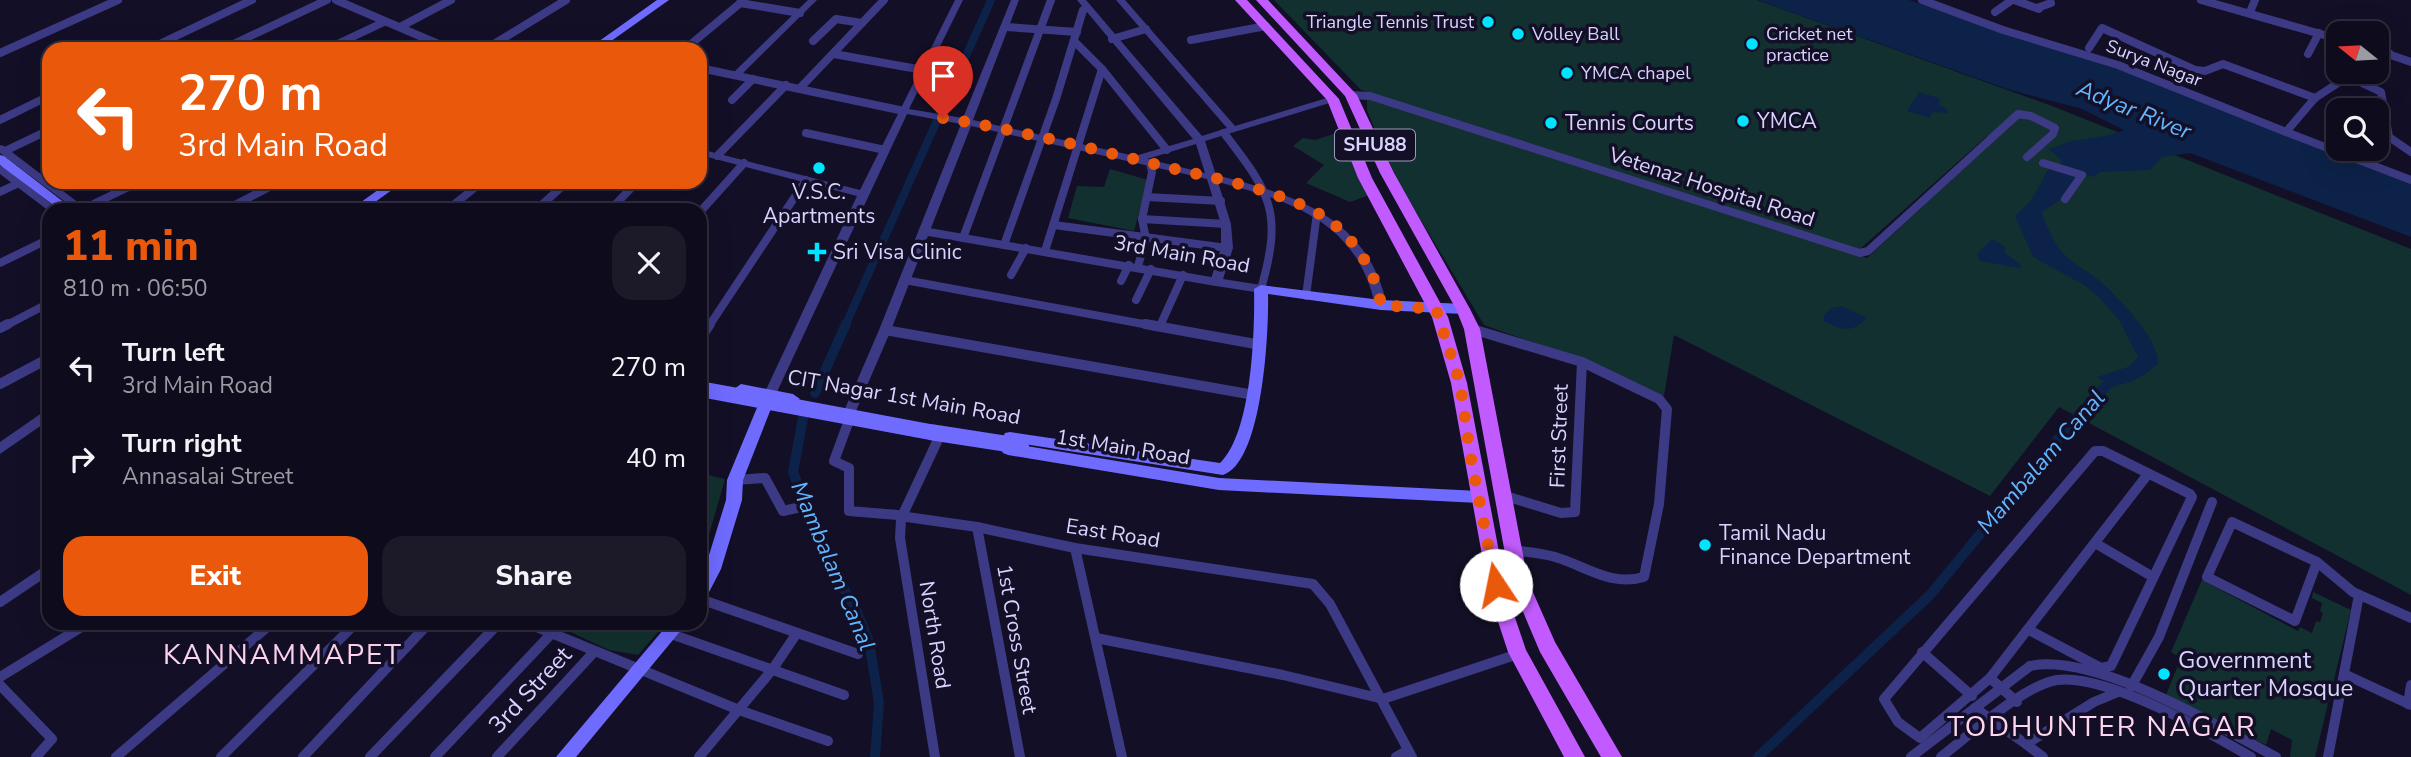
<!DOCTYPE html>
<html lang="en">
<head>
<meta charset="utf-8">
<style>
  :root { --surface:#0e0b1c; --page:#1c1929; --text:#f1f3f6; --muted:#9b9ba3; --line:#2e2b3b; --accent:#ea580c }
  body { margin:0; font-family:"Nunito Sans",sans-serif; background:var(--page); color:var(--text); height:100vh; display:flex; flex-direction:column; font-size:26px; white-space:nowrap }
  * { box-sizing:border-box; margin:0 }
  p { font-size:23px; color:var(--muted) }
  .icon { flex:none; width:38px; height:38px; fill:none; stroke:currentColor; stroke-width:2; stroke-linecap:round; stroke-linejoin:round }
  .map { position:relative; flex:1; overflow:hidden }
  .details { position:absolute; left:42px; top:203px; width:665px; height:427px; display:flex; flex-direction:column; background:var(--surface); border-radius:21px; box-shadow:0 7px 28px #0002,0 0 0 2px var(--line) }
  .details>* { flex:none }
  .banner { position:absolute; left:42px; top:42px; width:665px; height:147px; border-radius:21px; box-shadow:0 7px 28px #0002,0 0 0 2px var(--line); background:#ea580c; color:#fff; overflow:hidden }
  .needle { width:46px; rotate:288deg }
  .buttons { position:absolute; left:2326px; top:21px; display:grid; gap:14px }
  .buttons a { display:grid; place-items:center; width:63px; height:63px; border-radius:14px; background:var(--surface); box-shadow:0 7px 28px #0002,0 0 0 2px var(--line); font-size:35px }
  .pin { position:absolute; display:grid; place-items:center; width:60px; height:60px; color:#fff; margin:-72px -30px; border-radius:50% 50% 50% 0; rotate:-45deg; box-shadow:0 0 7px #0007 }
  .pin .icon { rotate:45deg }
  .me { position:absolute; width:77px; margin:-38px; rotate:349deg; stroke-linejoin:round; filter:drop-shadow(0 0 5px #0008) }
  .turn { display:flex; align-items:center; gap:24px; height:147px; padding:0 21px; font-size:32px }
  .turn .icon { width:91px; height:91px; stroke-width:2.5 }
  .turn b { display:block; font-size:49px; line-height:60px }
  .round { display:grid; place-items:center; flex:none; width:74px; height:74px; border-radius:21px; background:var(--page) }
  .overview { display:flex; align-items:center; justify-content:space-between; height:119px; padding:0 21px }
  h1 { font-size:42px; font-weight:800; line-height:52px; color:var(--accent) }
  .action { display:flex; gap:14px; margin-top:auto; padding:14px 21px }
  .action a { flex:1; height:80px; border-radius:21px; background:var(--accent); color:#fff; font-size:28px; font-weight:800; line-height:80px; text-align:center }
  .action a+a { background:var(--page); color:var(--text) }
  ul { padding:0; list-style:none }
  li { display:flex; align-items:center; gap:21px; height:91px; padding:0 21px }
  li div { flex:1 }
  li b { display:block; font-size:26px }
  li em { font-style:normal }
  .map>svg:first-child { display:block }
</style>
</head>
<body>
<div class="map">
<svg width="2411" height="757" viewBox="0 0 2411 757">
  <rect width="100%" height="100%" fill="#130f26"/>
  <g fill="#12302f">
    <path d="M1274,0H1757L2052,106L2411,249V595L2059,407L1990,496L1674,335L1664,396L1577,358L1484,325L1398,182L1367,111V99L1867,258L1996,139L1987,136L1860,249L1361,90Z"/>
    <path d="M1343,131L1370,195L1350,202L1306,183L1324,165L1293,146L1303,138L1315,140Z"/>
    <path d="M1110,169L1148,180L1134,231L1068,218L1077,186L1104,187Z"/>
    <path d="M700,473L725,479L700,566Z"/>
    <path d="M2202,580L2298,631L2300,627L2312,633L2316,621L2320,622L2323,613L2320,611L2322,603L2312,598L2313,592L2351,610L2315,757H2290L2292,740L2271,729L2266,745L2166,695L2181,658L2171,652Z"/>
    <path d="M551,623H666L638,655L609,650Z"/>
  </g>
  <g fill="#0c2248">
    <path d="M1758,0H1909L2143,77L2411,180V237L2190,153L2162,157L2150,170L2100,172L2093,177L2079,172L2060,200L2042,212C2046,225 2052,239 2061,251C2071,263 2088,271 2100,281C2118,297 2160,340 2158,364C2137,381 2122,392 2097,377L2128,367L2138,357L2119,320L2099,297L2084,285L2033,257L2015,216L2032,199L2049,168L2060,166L2062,161L2049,149L2072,141L2110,135L2124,130L2082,109L2007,89Z"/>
    <path d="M1919,92L1941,99L1938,104L1946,108L1948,113L1933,112L1930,118L1907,111Z"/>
    <path d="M1992,239L2005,247V253L2021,265L2020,268L1980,261L1977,254Z"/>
    <path d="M1842,306L1867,318C1852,333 1842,331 1824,321V315L1831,308Z"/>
  </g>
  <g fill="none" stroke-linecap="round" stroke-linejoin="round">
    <path stroke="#0c2248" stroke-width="8" d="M845,326L991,0"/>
    <g stroke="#0c2248" stroke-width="10">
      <path d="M815,393L846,324"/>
      <path d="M803,418L793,472L829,563L856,610L869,642L879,703L875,757"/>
      <path d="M1758,757L1930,595L2072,422L2108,384L2119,379"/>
    </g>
    <g stroke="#3d3a85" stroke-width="8">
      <path d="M336,0L450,49"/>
      <path d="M1922,0L2003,30L2118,65L2286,132L2315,98L2355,72"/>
      <path d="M2014,0L2039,9L2037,8L2051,3"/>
      <path d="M2201,0L2338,39"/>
      <path d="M740,3L800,13"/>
      <path d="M1995,12L2012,0"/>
      <path d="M2250,12L2255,0"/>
      <path d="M400,27L451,0"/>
      <path d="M1006,27L1077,32"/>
      <path d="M1112,39L1146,29"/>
      <path d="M1191,40L1266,26"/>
      <path d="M813,41L836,19L862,23"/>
      <path d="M1075,42L1102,69L1167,150"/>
      <path d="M2089,48L2102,28L2195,70L2205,71L2223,64L2315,98"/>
      <path d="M149,49L252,0"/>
      <path d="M223,49L327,0"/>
      <path d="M327,49L384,22"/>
      <path d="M409,49L428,40"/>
      <path d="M486,49L566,0"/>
      <path d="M685,49L744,0"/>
      <path d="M2376,50L2411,62"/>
      <path d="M0,53L118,0"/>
      <path d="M834,54L923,70"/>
      <path d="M2308,54L2319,33"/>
      <path d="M2376,61L2390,54"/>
      <path d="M700,68L904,111"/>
      <path d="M2347,76L2381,92L2389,137L2411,152"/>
      <path d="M801,87L884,0"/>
      <path d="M1351,95L1370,96L1860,253L1868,251L2018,114L2031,116L2055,128L2053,134L2027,157"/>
      <path d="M732,100L753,79"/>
      <path d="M0,120L49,96"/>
      <path d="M2286,132L2411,180"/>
      <path d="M806,133L885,150"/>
      <path d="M1224,133C1271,194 1283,212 1261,289"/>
      <path d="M5,151L49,130"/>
      <path d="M717,156L786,85"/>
      <path d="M2043,163L2082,175L2065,199"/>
      <path d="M0,192L19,183"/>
      <path d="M1147,197L1221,201"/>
      <path d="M83,209L139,182"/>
      <path d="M225,210L279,182"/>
      <path d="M447,210L482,182"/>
      <path d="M536,210L567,182"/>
      <path d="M610,210L637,182"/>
      <path d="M700,212L744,163"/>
      <path d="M1142,219L1226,224"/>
      <path d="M1054,225L1227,248"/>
      <path d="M923,231L1216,282"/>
      <path d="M963,238L1051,0"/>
      <path d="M1004,245L1056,99L1083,10L1087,8"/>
      <path d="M1045,251L1102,69"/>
      <path d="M0,263L49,239"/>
      <path d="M1138,266L1146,239L1142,219L1152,172L1150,163"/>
      <path d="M1011,275L1026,248"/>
      <path d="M905,280L1154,326"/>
      <path d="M1121,281L1129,265"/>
      <path d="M1306,296L1317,213"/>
      <path d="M1136,300L1151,269"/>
      <path d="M5,326L49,303"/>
      <path d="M709,326L806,180"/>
      <path d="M1160,326L1183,275"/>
    </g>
    <g stroke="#3d3a85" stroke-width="10">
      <path d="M1145,324L1261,345"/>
      <path d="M0,328L8,324"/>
      <path d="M1472,329L1582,362L1659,399L1667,409L1659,504L1644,577C1611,587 1586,566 1555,557C1541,553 1526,552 1512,550"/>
      <path d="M885,330L1254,395"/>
      <path d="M700,339L710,324"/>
      <path d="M0,384L49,358"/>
      <path d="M848,423L834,461L849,468V511L898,515"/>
      <path d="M735,480L765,478L783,511L801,507"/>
      <path d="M1502,495L1561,513L1575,512L1582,362"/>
      <path d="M904,512L942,431"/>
      <path d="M907,517L977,527L1075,548L1313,584L1330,604L1412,757"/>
      <path d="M901,520L900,538L935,757"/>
      <path d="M2232,522L2317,562L2295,621L2207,577Z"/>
      <path d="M977,527L1020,757"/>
      <path d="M2095,543L2153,577"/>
      <path d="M1075,548L1122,757"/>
      <path d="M2317,562L2353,592L2411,618"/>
      <path d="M700,599L858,654"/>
      <path d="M0,602L49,569"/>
      <path d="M527,623L739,710L828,741"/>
      <path d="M671,634L844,695"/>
      <path d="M1096,638L1283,675L1383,699L1518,654"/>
      <path d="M1922,652L1972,696"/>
      <path d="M2344,674L2411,705"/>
      <path d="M0,677L88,623"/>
      <path d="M1990,678L1920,738L1898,722L1884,699L2095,451H2103L2190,494L2192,497L2111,666L2101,668L2029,630"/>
      <path d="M0,685L52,739L36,757"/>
      <path d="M2131,687L2159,637L2212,502"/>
      <path d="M2017,702L1990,678L2148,474"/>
      <path d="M2408,704L2411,685"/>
      <path d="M1975,708L2026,744L2094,702L2118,692"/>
      <path d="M2026,744L2043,757"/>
      <path d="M116,757L272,623"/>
      <path d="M221,757L356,623"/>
      <path d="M303,757L429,623"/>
      <path d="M370,757L499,623"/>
      <path d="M435,757L552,633"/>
      <path d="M497,757L594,652"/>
      <path d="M699,757L772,670L797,633"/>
      <path d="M1396,757L1408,750"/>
      <path d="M1911,757L2030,666C2094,652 2218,726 2276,757"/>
      <path d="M1941,757C1968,736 2024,685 2057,680C2106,673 2208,732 2251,757"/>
      <path d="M2328,757L2359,595"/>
    </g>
    <g fill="#3d3a85" fill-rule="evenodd">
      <path d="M808,0H817L739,77H733V73Z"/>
      <path d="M955,0H963L909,109L963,118L1011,0H1019L973,120L1135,156L1193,139L1077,0H1086L1202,136L1227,128L1116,0H1125L1235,126L1330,97H1336V101L1205,141L1216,175C1295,195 1367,216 1387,305L1385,308H1377L1375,305C1357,222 1292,201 1218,182L1231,224L1233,248L1223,279L1261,285L1267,289L1261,293L1216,286L1210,282L1221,248V224L1207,179L971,126L891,330L856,411L854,414H846L844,411L879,330L961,124L907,114L776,394L774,397H766L764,394L857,196L700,155V149L860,190ZM1196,144L1205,173L1147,159Z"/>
      <path d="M0,145L4,146L88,210H76L0,153Z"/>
      <path d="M0,166L4,167L59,210L49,211L0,174Z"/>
      <path d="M49,408V420L0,454V442Z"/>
    </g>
    <g fill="#6f6bff" fill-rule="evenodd">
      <path d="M657,0H669L600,49H588Z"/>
      <path d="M0,155L4,156L74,210H60L0,165Z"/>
      <path d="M389,182H403L364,210H350Z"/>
      <path d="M1261,285L1381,300L1463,304L1470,309L1463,314L1381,310L1268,294C1269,330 1263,462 1223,475L1005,441L1003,437L1005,433L1010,432L1220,463C1252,433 1255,331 1254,289Z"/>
      <path d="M741,384L793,394L800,399L793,404L774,401L743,480L742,500L721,569L706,598L700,600V578L705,568L726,500L727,480L761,398L736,393L734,389Z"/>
      <path d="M1008,443L1219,478L1479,491L1484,493L1487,497L1484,501L1479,503L1219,490L1008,455L1003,453L1001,449L1003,445Z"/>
      <path d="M669,623H687L576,757H556Z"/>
    </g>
    <g fill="#c25bff" fill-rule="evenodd">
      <path d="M1235,0H1247L1339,99L1372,178L1448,317L1467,383L1507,594L1526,650L1585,757H1564L1508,652L1489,594L1451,383L1432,317L1358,178L1327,100Z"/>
      <path d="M1256,0H1268L1357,95L1394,173L1470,309L1480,329L1528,581L1555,642L1622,757H1601L1540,652L1510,581L1464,329L1456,309L1380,173L1345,96Z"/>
    </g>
    <path stroke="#6f6bff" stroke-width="16" d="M700,389L930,432L1021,446"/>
  </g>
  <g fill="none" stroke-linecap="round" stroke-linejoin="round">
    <path stroke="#ea580c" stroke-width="12" stroke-dasharray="0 21.6" d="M943,118C1017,130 1090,148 1162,166C1210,177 1273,189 1316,212C1350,231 1375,267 1381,305L1436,309L1460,383L1470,453L1496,585"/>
  </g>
  <g fill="#00e5ff" stroke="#130f26" stroke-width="2.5">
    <circle cx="1488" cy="22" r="7"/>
    <circle cx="1518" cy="34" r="7"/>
    <circle cx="1752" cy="44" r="7"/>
    <circle cx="1567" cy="73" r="7"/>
    <circle cx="1743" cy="121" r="7"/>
    <circle cx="1551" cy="123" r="7"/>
    <circle cx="819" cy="168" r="7"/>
    <path d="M813.5 241.5h7v7h7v7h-7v7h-7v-7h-7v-7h7z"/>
    <circle cx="1705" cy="545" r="7"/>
    <circle cx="2164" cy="674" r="7"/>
  </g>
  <g text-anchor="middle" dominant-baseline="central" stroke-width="7" stroke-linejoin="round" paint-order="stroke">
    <g font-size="18" fill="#d9d4ff" stroke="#130f26" text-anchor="start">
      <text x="1474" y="22" text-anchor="end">Triangle Tennis Trust</text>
      <text x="1532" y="34">Volley Ball</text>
      <text x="1766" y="34">Cricket net<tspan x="1766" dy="21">practice</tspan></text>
      <text x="1581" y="73">YMCA chapel</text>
    </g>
    <g font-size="18" fill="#d9d4ff" stroke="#130f26">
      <text transform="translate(2154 63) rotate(21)">Surya Nagar</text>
    </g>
    <rect fill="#130f26" stroke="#9e99be" stroke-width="2" x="1335" y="129.5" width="80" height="31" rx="5"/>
    <g font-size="19" font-weight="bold" fill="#d9d4ff">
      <text x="1375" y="145">SHU88</text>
    </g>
    <g font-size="21" fill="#d9d4ff" stroke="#130f26" text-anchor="start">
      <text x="1757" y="121">YMCA</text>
      <text x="1565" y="123">Tennis Courts</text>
      <text x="819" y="192" text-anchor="middle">V.S.C.<tspan x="819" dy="24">Apartments</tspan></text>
      <text x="833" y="252">Sri Visa Clinic</text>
      <text x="1719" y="533">Tamil Nadu<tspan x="1719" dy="24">Finance Department</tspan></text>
    </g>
    <g font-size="21" fill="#d9d4ff" stroke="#130f26">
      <text transform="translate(1712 187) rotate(18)">Vetenaz Hospital Road</text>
      <text transform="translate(1182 254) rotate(10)">3rd Main Road</text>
      <text transform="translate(904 397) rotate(10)">CIT Nagar 1st Main Road</text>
      <text transform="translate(1559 436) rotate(-88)">First Street</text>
      <text transform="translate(1123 447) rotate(9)">1st Main Road</text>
      <text transform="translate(1113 533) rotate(9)">East Road</text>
      <text transform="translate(935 635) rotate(81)">North Road</text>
      <text transform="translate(1017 639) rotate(80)">1st Cross Street</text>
    </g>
    <g font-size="23" font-style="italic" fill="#62b6ff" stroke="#130f26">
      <text transform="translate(2134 110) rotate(22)">Adyar River</text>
      <text transform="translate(2041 462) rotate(-49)">Mambalam Canal</text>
      <text transform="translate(833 566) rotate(67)">Mambalam Canal</text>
    </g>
    <g font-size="24" fill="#d9d4ff" stroke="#130f26" text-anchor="start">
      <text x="2178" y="660">Government<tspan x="2178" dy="28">Quarter Mosque</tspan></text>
    </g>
    <g font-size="24" fill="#d9d4ff" stroke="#130f26">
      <text transform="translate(530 690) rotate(-47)">3rd Street</text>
    </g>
    <g font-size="28" letter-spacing="2" fill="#ffd6f0" stroke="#130f26">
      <text x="283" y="655">KANNAMMAPET</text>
      <text x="2102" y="727">TODHUNTER NAGAR</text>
    </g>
  </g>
</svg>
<div class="buttons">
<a><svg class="needle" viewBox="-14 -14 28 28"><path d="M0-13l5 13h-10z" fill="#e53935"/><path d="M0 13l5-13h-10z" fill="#9b9ba3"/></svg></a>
<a><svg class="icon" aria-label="search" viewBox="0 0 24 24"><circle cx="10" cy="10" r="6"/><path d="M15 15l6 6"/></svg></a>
</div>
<div class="pin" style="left:943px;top:118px;background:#d93025"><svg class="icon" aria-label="arrive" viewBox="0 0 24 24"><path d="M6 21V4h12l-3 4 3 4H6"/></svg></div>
<svg class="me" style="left:1496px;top:585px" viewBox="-20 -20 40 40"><circle r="19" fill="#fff"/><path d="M0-13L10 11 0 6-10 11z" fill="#ea580c"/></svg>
<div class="banner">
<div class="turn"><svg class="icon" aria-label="left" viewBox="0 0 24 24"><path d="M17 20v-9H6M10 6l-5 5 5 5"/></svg><div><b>270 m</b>3rd Main Road</div></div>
</div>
<section class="details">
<div class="overview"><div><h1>11 min</h1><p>810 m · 06:50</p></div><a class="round"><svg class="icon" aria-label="close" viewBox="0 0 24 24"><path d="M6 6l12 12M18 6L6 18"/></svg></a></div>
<ul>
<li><svg class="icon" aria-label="left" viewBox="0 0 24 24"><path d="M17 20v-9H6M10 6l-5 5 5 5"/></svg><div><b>Turn left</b><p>3rd Main Road</p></div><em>270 m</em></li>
<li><svg class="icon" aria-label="right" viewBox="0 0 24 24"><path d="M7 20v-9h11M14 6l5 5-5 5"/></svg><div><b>Turn right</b><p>Annasalai Street</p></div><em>40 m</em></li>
</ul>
<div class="action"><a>Exit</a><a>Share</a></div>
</section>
</div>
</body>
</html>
